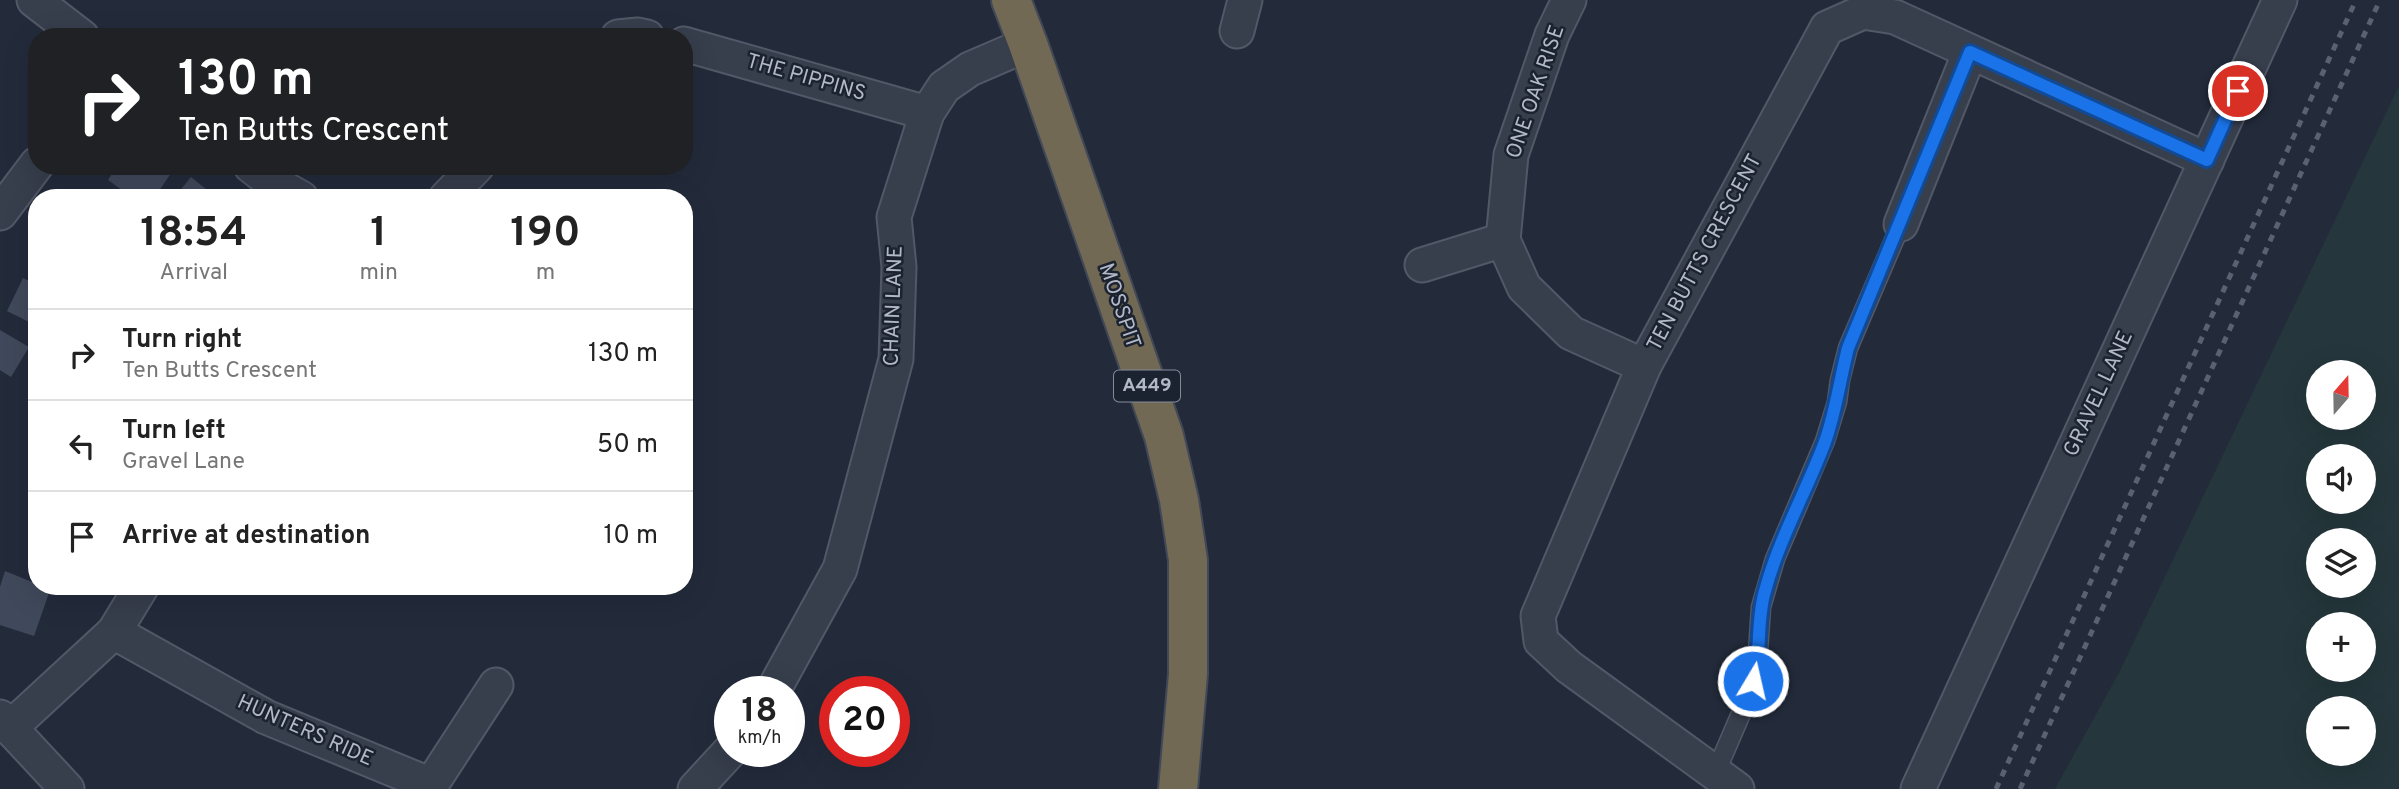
<!DOCTYPE html>
<html lang="en">
<head>
<meta charset="utf-8">
<style>
  :root { --surface:#fff; --page:#f2f2f2; --text:#222; --muted:#767676; --line:#e0e0e0 }
  body { margin:0; font-family:Overpass,sans-serif; background:var(--page); color:var(--text); height:100vh; display:flex; flex-direction:column; font-size:26px; white-space:nowrap }
  * { box-sizing:border-box; margin:0 }
  p { font-size:23px; color:var(--muted) }
  .icon { flex:none; width:38px; height:38px; fill:none; stroke:currentColor; stroke-width:2; stroke-linecap:round; stroke-linejoin:round }
  .map { position:relative; flex:1; overflow:hidden }
  .details { position:absolute; left:28px; top:189px; width:665px; height:406px; display:flex; flex-direction:column; background:var(--surface); border-radius:28px; box-shadow:0 7px 28px #0002 }
  .details>* { flex:none }
  .banner { position:absolute; left:28px; top:28px; width:665px; height:147px; border-radius:28px; box-shadow:0 7px 28px #0002; background:#202124; color:#fff; overflow:hidden }
  .needle { width:46px; rotate:20deg }
  .controls { position:absolute; left:2306px; top:360px; display:grid; gap:14px }
  .controls a { display:grid; place-items:center; width:70px; height:70px; border-radius:50%; background:var(--surface); box-shadow:0 7px 28px #0002; font-size:35px }
  .speed { position:absolute; left:714px; top:676px; display:flex; gap:14px; font-size:35px; font-weight:700; text-align:center }
  .speed>* { display:grid; place-content:center; width:91px; height:91px; border-radius:50%; background:var(--surface); box-shadow:0 7px 28px #0002; line-height:1 }
  .speed small { font-size:18px; font-weight:400 }
  .speed .limit { border:10px solid #d22; background:#fff; color:#111 }
  .pin { position:absolute; display:grid; place-items:center; width:60px; height:60px; color:#fff; margin:-30px; border:4px solid #fff; border-radius:50%; box-shadow:0 2px 7px #0007 }
  .me { position:absolute; width:77px; margin:-38px; rotate:9deg; stroke-linejoin:round; filter:drop-shadow(0 0 5px #0008) }
  .turn { display:flex; align-items:center; gap:24px; height:147px; padding:0 35px; font-size:32px }
  .turn .icon { width:91px; height:91px; stroke-width:2.5 }
  .turn b { display:block; font-size:49px; line-height:60px }
  .eta { display:flex; justify-content:space-evenly; align-items:center; height:119px; text-align:center }
  .eta b { font-size:42px; font-weight:700; line-height:49px }
  ul { padding:0; list-style:none }
  li { display:flex; align-items:center; gap:21px; height:91px; padding:0 35px; border-top:2px solid var(--line) }
  li div { flex:1 }
  li b { display:block; font-size:26px }
  li em { font-style:normal }
  .map>svg:first-child { display:block }
</style>
</head>
<body>
<div class="map">
<svg width="2399" height="789" viewBox="0 0 2399 789">
  <rect width="100%" height="100%" fill="#232b3b"/>
  <path fill="#25373c" fill-rule="evenodd" d="M2399,86V789H2055L2120,671ZM2319,373H2364V418H2319ZM2319,457H2364V502H2319ZM2319,541H2364V586H2319ZM2319,625H2364V670H2319ZM2319,709H2364V754H2319Z"/>
  <g fill="#40495b">
    <path d="M117,166H176L154,198H133L108,180Z"/>
    <path d="M191,177L217,198H174Z"/>
    <path d="M23,278L37,285V326L7,311Z"/>
    <path d="M0,330L29,347L11,377L0,370Z"/>
    <path d="M37,550V573L28,569Z"/>
    <path d="M5,571L37,584V586L50,590L34,636L0,625V587Z"/>
  </g>
  <g fill="none" stroke-linecap="round" stroke-linejoin="round">
    <defs>
      <path id="lane" d="M1715,774L1749,695L1757,667L1761,607L1775,559L1825,441L1837,402L1840,380L1848,348L1901,224"/>
      <g id="street">
        <path d="M34,0L82,37"/>
        <path d="M1569,0L1552,35L1511,155L1503,240L1524,287L1571,333L1644,366"/>
        <path d="M1237,31L1245,0"/>
        <path d="M618,37L638,35L647,37"/>
        <path d="M684,44L927,113"/>
        <path d="M251,166L269,180L301,198"/>
        <path d="M446,198L477,166"/>
        <path d="M0,213L37,164"/>
        <path d="M1901,224L1970,52"/>
        <path d="M1422,265L1503,240"/>
        <path d="M114,632L266,717L431,785L496,685"/>
        <path d="M773,691L840,569L896,359L899,267L894,217L927,113L944,87L970,69L1028,44"/>
        <path d="M0,717L67,789"/>
        <path d="M10,728L114,632L142,586"/>
        <path d="M695,789L730,751"/>
        <path d="M1737,789L1569,667L1541,641L1538,616L1644,366L1827,28L1863,12L1895,17L2207,160"/>
        <path d="M1918,789L2280,0"/>
      </g>
      <path id="highway" d="M1011,0L1028,44L1164,436L1179,500L1188,560V674L1178,789"/>
    </defs>
    <use href="#lane" stroke="#525867" stroke-width="21"/>
    <use href="#street" stroke="#525867" stroke-width="37"/>
    <use href="#highway" stroke="#424857" stroke-width="42"/>
    <use href="#lane" stroke="#373e4c" stroke-width="18"/>
    <use href="#street" stroke="#373e4c" stroke-width="33"/>
    <use href="#highway" stroke="#716954" stroke-width="38"/>
    <g stroke="#596173" stroke-width="5" stroke-dasharray="7 7" stroke-linecap="butt">
      <path d="M1996,789L2356,0"/>
      <path d="M2020,789L2380,0"/>
    </g>
  </g>
  <g fill="none" stroke-linecap="round" stroke-linejoin="round">
    <defs>
      <path id="route" d="M1753,681C1762,651 1756,621 1765,591C1779,539 1806,492 1825,442C1836,411 1840,379 1848,348L1970,52L2207,160L2238,91"/>
    </defs>
    <use href="#route" stroke="#114b97" stroke-width="18"/>
    <use href="#route" stroke="#1a73e8" stroke-width="12"/>
  </g>
  <g text-anchor="middle" dominant-baseline="central" stroke-width="5" stroke-linejoin="round" paint-order="stroke">
    <rect fill="#1c2330" stroke="#868b9a" stroke-width="2" x="1114" y="370.5" width="66" height="31" rx="5"/>
    <g font-size="19" font-weight="bold" fill="#b3b8c7">
      <text x="1147" y="386">A449</text>
    </g>
    <g font-size="21" fill="#b3b8c7" stroke="#1c2330">
      <text transform="translate(806 78) rotate(16)">THE PIPPINS</text>
      <text transform="translate(1536 92) rotate(-71)">ONE OAK RISE</text>
      <text transform="translate(1705 253) rotate(-62)">TEN BUTTS CRESCENT</text>
      <text transform="translate(894 306) rotate(-88)">CHAIN LANE</text>
      <text transform="translate(1119 306) rotate(71)">MOSSPIT</text>
      <text transform="translate(2099 394) rotate(-65)">GRAVEL LANE</text>
      <text transform="translate(305 731) rotate(24)">HUNTERS RIDE</text>
    </g>
  </g>
</svg>
<div class="controls">
<a><svg class="needle" viewBox="-14 -14 28 28"><path d="M0-13l5 13h-10z" fill="#e53935"/><path d="M0 13l5-13h-10z" fill="#767676"/></svg></a>
<a><svg class="icon" aria-label="sound" viewBox="0 0 24 24"><path d="M4 9h4l5-4v14l-5-4H4zM17 9q2 3 0 6"/></svg></a>
<a><svg class="icon" aria-label="layers" viewBox="0 0 24 24"><path d="M12 4l9 5-9 5-9-5zM3 14l9 5 9-5"/></svg></a>
<a>+</a>
<a>−</a>
</div>
<div class="speed"><div>18<small>km/h</small></div><div class="limit">20</div></div>
<div class="pin" style="left:2238px;top:91px;background:#d93025"><svg class="icon" aria-label="arrive" viewBox="0 0 24 24"><path d="M6 21V4h12l-3 4 3 4H6"/></svg></div>
<svg class="me" style="left:1753px;top:681px" viewBox="-20 -20 40 40"><circle r="17" fill="#1a73e8" stroke="#fff" stroke-width="3"/><path d="M0-11L8 9 0 5-8 9z" fill="#fff"/></svg>
<div class="banner">
<div class="turn"><svg class="icon" aria-label="right" viewBox="0 0 24 24"><path d="M7 20v-9h11M14 6l5 5-5 5"/></svg><div><b>130 m</b>Ten Butts Crescent</div></div>
</div>
<section class="details">
<div class="eta">
<div><b>18:54</b><p>Arrival</p></div>
<div><b>1</b><p>min</p></div>
<div><b>190</b><p>m</p></div>
</div>
<ul>
<li><svg class="icon" aria-label="right" viewBox="0 0 24 24"><path d="M7 20v-9h11M14 6l5 5-5 5"/></svg><div><b>Turn right</b><p>Ten Butts Crescent</p></div><em>130 m</em></li>
<li><svg class="icon" aria-label="left" viewBox="0 0 24 24"><path d="M17 20v-9H6M10 6l-5 5 5 5"/></svg><div><b>Turn left</b><p>Gravel Lane</p></div><em>50 m</em></li>
<li><svg class="icon" aria-label="arrive" viewBox="0 0 24 24"><path d="M6 21V4h12l-3 4 3 4H6"/></svg><div><b>Arrive at destination</b></div><em>10 m</em></li>
</ul>
</section>
</div>
</body>
</html>
